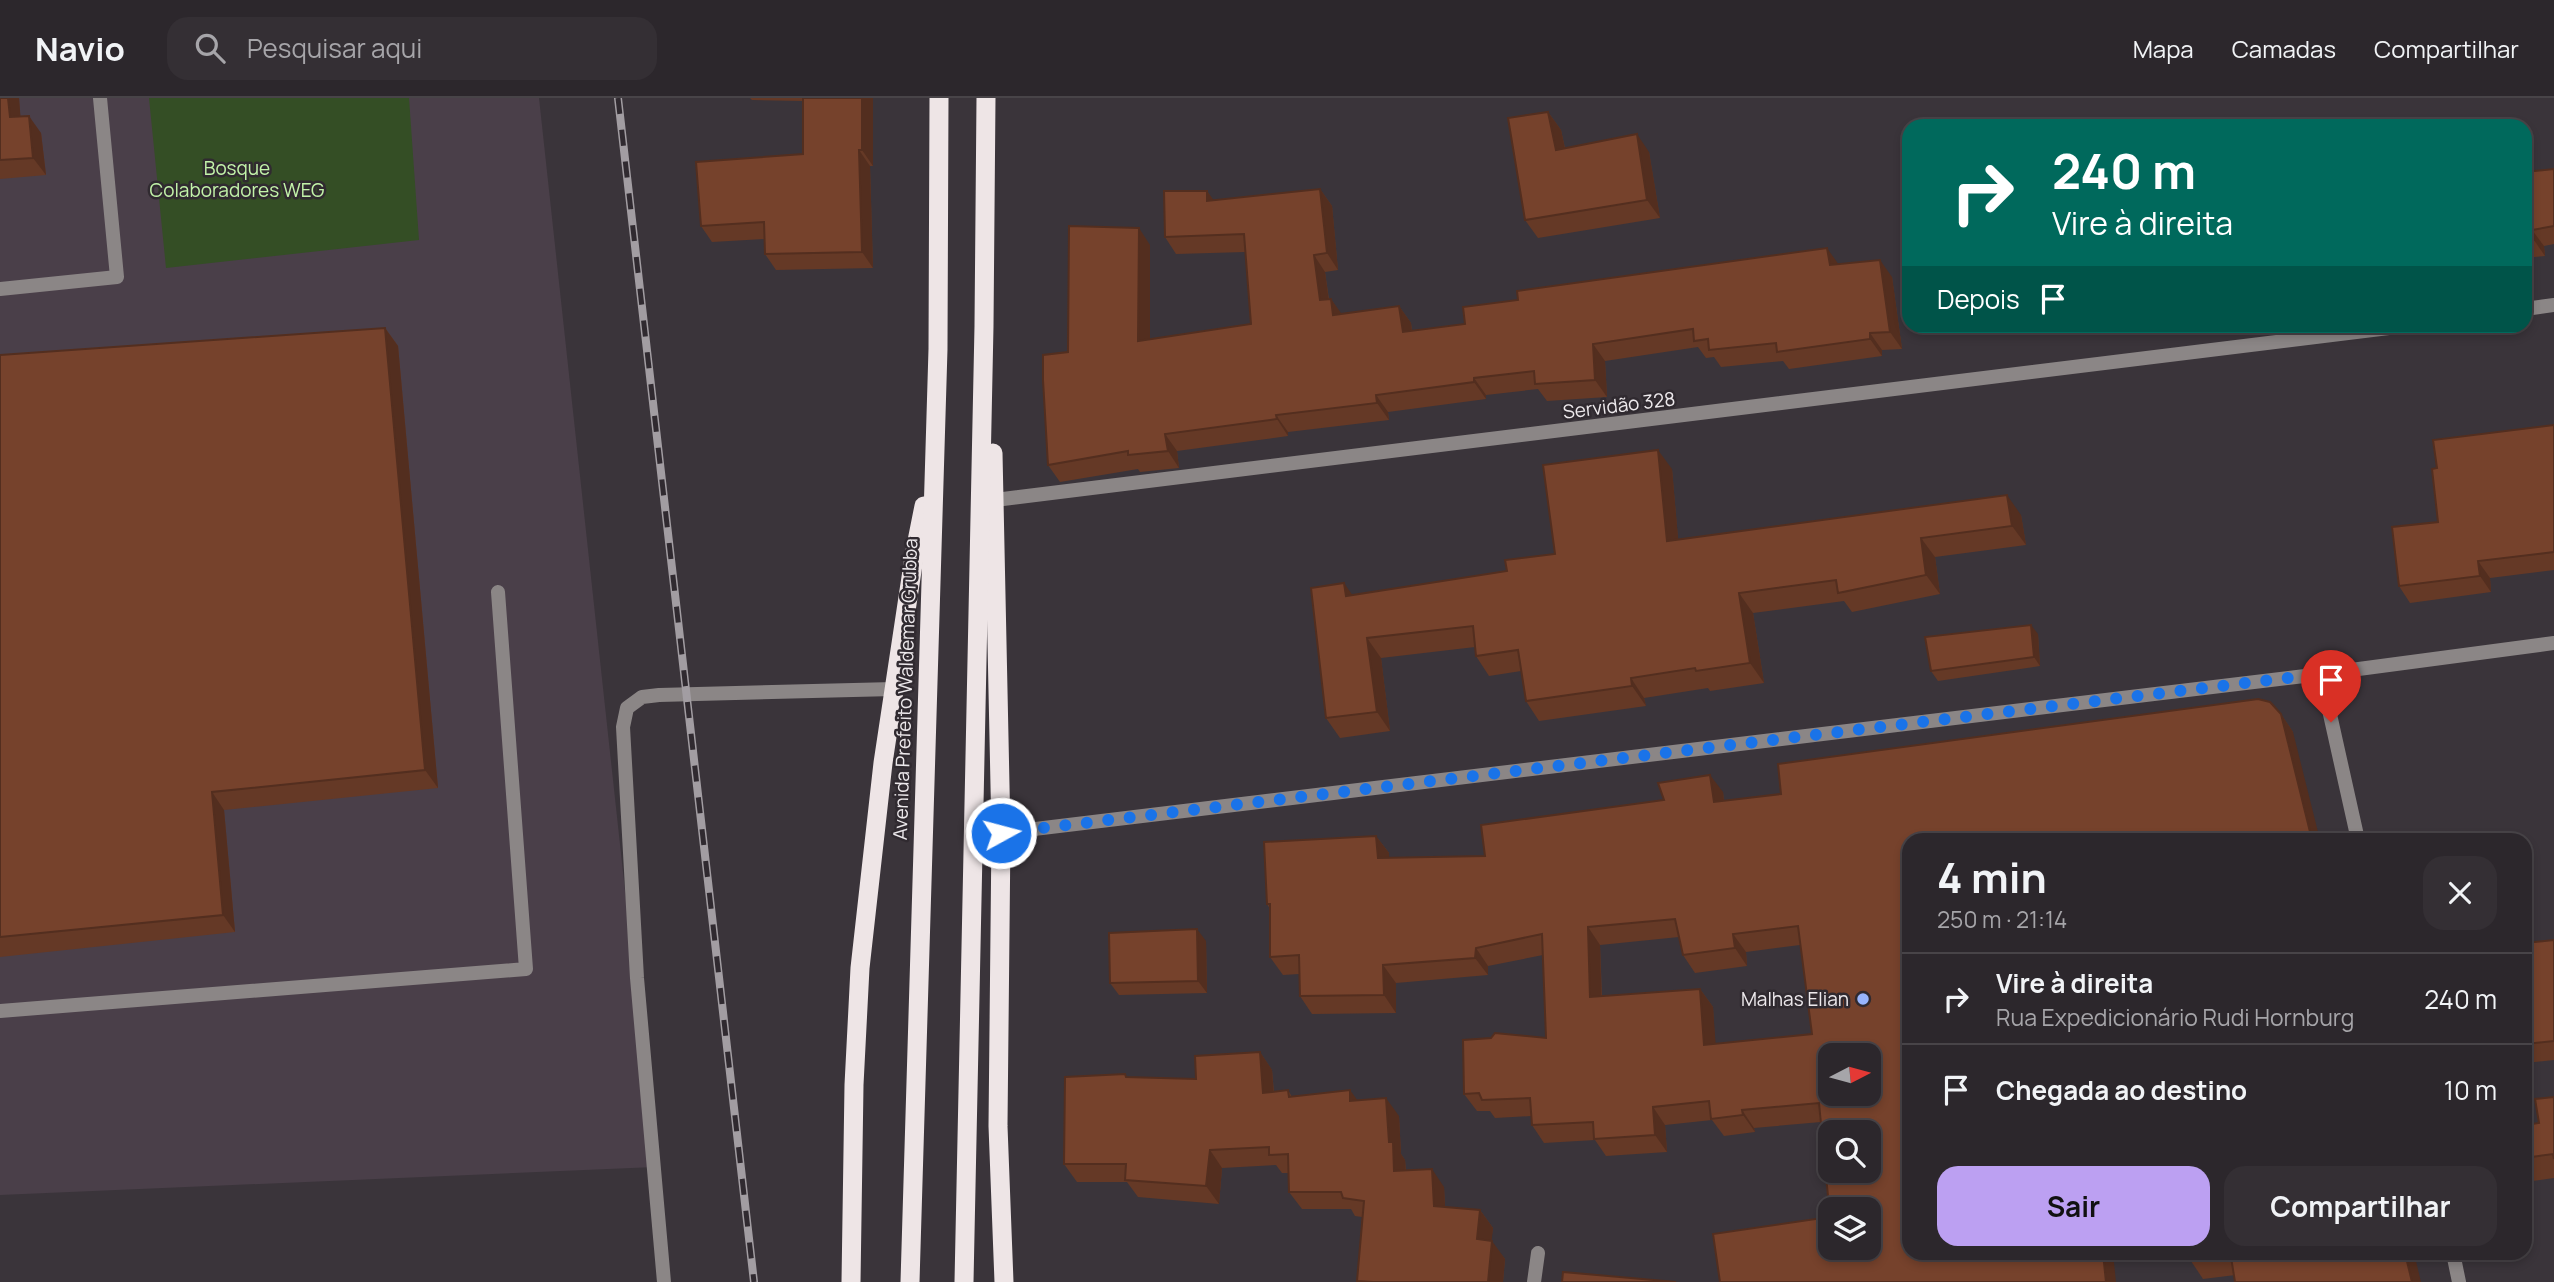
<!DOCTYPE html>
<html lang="pt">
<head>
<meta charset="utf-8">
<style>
  :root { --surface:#2c272c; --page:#342f34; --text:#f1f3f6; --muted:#a6a5a9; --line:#484448; --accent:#bca0f2 }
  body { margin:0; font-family:Manrope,sans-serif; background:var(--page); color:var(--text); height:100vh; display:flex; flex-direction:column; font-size:26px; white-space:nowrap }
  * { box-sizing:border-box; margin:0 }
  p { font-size:23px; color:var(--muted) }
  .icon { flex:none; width:38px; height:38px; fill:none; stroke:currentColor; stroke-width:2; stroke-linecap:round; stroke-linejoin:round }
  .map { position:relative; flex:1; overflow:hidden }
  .details { position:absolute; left:1902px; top:735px; width:630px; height:427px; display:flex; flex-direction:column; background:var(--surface); border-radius:21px; box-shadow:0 4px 10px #0003,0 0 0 2px var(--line) }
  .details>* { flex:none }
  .top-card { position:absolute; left:1902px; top:21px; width:630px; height:214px; border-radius:21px; box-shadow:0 4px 10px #0003,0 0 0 2px var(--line); background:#00695c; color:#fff; overflow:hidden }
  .needle { width:46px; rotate:84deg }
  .fabs { position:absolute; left:1818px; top:945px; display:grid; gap:14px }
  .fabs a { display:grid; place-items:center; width:63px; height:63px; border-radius:14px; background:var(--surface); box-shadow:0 4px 10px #0003,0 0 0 2px var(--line); font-size:35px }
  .pin { position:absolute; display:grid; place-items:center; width:60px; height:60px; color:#fff; margin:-72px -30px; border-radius:50% 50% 50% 0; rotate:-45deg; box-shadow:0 0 7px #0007 }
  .pin .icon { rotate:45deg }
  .me { position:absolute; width:77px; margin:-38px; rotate:83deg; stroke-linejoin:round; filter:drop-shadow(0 0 5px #0008) }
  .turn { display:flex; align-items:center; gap:24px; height:147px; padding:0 35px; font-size:32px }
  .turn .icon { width:91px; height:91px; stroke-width:2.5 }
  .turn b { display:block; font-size:49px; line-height:60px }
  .then { display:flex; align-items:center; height:66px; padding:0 35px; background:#0003; gap:14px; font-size:26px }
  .round { display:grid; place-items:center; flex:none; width:74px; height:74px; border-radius:21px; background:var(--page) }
  .head { display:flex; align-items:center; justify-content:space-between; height:119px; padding:0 35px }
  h1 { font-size:42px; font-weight:700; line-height:52px }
  .action { display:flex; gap:14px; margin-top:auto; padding:14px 35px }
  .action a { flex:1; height:80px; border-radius:21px; background:var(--accent); color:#111; font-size:28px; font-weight:700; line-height:80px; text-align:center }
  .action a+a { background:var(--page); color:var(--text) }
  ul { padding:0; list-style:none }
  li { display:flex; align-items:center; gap:21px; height:91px; padding:0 35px; border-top:2px solid var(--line) }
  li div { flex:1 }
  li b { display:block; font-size:26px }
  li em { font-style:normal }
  header { display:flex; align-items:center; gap:42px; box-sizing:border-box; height:98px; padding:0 35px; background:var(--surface); border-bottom:2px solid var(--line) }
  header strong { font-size:33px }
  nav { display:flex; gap:38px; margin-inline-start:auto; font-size:24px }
  .search { width:490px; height:63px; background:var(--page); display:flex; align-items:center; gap:18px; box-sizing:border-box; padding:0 24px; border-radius:21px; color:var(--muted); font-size:26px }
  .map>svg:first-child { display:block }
</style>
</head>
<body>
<header>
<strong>Navio</strong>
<div class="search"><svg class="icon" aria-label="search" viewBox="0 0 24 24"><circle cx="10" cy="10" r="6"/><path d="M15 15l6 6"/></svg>Pesquisar aqui</div>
<nav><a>Mapa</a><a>Camadas</a><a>Compartilhar</a></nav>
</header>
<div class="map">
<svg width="2554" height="1184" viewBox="0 0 2554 1184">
  <rect width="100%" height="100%" fill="#3a343a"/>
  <path fill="#4a3f49" d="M0,0H539L655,1069L0,1097Z"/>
  <path fill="#344e25" d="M149,0H409L419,142L166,170Z"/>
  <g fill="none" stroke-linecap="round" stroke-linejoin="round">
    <g stroke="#8b8686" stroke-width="14">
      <path d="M0,191L117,179L100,0"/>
      <path d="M0,913L526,871L498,494"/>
      <path d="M664,1184L637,880L623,629L627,610L642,599L659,597L894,591"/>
    </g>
    <g stroke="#8b8686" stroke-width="14">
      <path d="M2525,211L2554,207"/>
      <path d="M995,402L2405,228"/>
      <path d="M2321,576L2358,742"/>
      <path d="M1001,735L2321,576L2554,545"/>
      <path d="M2453,1155L2459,1184"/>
      <path d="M1534,1184L1538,1155"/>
    </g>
    <g stroke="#eee5e6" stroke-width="19">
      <path d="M993,355L1001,735L998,1028L1004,1184"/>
      <path d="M851,1184L854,987L860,870L883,665L915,453L924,408"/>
      <path d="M910,1184L938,251L939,0"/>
      <path d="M964,1184L984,228L986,0"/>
    </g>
    <defs>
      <path id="rail" d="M618,0L754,1184"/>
    </defs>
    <use href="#rail" stroke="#a29da2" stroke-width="8"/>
    <use href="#rail" stroke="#302a30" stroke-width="5" stroke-dasharray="16" stroke-linecap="butt"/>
  </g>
  <g fill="#653926" fill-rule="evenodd">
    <path d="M0,0H19L20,18L41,35L46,77L0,81Z"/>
    <path d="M750,0H873V68H870L873,170L776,172L765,156V141L712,144L701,128L803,56V3L752,2Z"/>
    <path d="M1548,14L1561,32L1565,50L1649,54L1660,120L1538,140L1525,122Z"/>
    <path d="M2554,71V146L2544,148L2545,158L2525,160V74Z"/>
    <path d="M1320,91L1332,108L1338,172L1325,174L1329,201H1331L1341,216L1399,208L1411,225L1412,233L1465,226L1838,166L1892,179L1902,251L1882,252V258L1789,271L1783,263L1721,269L1714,259L1706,260L1698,249L1605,263L1607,299L1547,303L1538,291L1486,297V301L1388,314L1389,322L1288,334V338L1177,353L1179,370L1140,374L1138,371L1060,384L1048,367L1068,254L1150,147V242L1251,226L1245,154L1176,156L1165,139L1207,93L1213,102Z"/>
    <path d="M385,230L398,248L438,690L224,712L235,834L0,859V257Z"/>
    <path d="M2554,327V472L2490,480L2491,494L2410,505L2399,488L2438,424L2437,370Z"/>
    <path d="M1672,371L1678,441L2021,417L2026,447L1935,459L1940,496L1852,514L1844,503L1753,515L1764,585L1710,593L1708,590L1644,600L1646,608L1539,623L1526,603L1521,573L1489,578L1476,558L1475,549L1381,560L1390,633L1340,640L1326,620L1352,497L1507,473L1555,456Z"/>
    <path d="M2038,536L2040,568L1938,583L1931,573Z"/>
    <path d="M2281,616L2293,634L1830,1119L1821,1024L1754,1030L1755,1034L1724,1038L1712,1022L1665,1027L1667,1054L1606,1058L1595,1042L1544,1045L1532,1027L1531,1018L1495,1020L1490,1013H1477L1464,996L1546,940L1543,857L1488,868V877L1396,885V915L1312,916L1300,898L1299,876L1283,877L1270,859V811L1267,806L1376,738L1389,755V760L1485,758L1723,694L1724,703L1781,696ZM1679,839L1683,857L1695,875L1747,868L1746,854L1800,847L1812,936L1715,946L1713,909L1700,891L1602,898L1600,847Z"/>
    <path d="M2554,842V962L2525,965V845Z"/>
    <path d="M1206,843L1207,895L1119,897L1110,885Z"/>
    <path d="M1260,954L1272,972L1274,994L1288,992L1292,999L1358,1002L1399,1018L1401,1056L1405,1062L1406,1072L1444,1089L1445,1109L1480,1112L1493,1130L1491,1143L1505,1161L1503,1184H1358L1357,1183L1362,1119L1355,1118L1351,1111H1302L1289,1094V1075H1282L1276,1067L1222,1070L1219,1106L1138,1099L1127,1084H1077L1064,1066L1125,976L1127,979L1196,981Z"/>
    <path d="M2554,999V1080L2525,1084V1027L2539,1025Z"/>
    <path d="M2190,1155H2414L2203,1181L2191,1163Z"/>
  </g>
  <g fill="#532e1f">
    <path d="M8,0H19L22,37L10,19Z"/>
    <path d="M862,0H873V68L862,52Z"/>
    <path d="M1548,14L1561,32L1569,70L1556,52Z"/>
    <path d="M29,18L41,35L46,77L33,60Z"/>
    <path d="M1637,36L1649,54L1660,120L1647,102Z"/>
    <path d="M859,52L870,68L873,170L862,154Z"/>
    <path d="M1320,91L1332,108L1338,172L1327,155Z"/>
    <path d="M1207,93L1219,110L1207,103Z"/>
    <path d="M1139,130L1150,147V260L1138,243Z"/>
    <path d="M2532,132L2544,148L2545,158L2534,142Z"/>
    <path d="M1827,150L1839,167H1830Z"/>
    <path d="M1314,157L1325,174L1331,219L1320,202Z"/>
    <path d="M1880,162L1892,179L1902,251L1890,234Z"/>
    <path d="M1331,201L1343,218L1333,217Z"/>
    <path d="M1399,208L1411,225L1414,251L1403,234Z"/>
    <path d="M385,230L398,248L438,690L425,672Z"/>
    <path d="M1870,235L1882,252V258L1870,241Z"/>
    <path d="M1593,246L1605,263L1607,299L1595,282Z"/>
    <path d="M1474,280L1486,297V301L1474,284Z"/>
    <path d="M1376,297L1388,314L1389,322L1377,305Z"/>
    <path d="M1276,317L1288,334V338L1277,321Z"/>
    <path d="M1165,336L1177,353L1179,370L1168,353Z"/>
    <path d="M1658,352L1672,371L1680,462L1667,443Z"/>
    <path d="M2007,397L2021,417L2026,447L2012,428Z"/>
    <path d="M1921,440L1935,459L1940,496L1926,477Z"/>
    <path d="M2478,463L2490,480L2491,494L2480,478Z"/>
    <path d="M1344,485L1358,505L1346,498Z"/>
    <path d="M1739,495L1753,515L1764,585L1750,565Z"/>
    <path d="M2031,527L2038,536L2040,568L2034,559Z"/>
    <path d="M1367,540L1381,560L1390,633L1377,614Z"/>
    <path d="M1631,580L1644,600L1646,608L1632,588Z"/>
    <path d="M2281,616L2293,634L2320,742H2312Z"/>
    <path d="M1710,677L1723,694L1726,722L1714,704Z"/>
    <path d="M212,694L224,712L235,834L223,817Z"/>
    <path d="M1376,738L1389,755L1390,778L1378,760Z"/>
    <path d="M1588,829L1600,847L1602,917L1590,899Z"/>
    <path d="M1197,831L1206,843L1207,895L1198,883Z"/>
    <path d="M1733,836L1746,854L1747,868L1735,850Z"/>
    <path d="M1476,850L1488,868V877L1475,860Z"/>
    <path d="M1383,867L1396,885V915L1384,897Z"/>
    <path d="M1700,891L1713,909L1717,965L1704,947Z"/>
    <path d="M1260,954L1272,972L1275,1013L1263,995Z"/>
    <path d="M1350,992L1363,1010L1350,1003Z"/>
    <path d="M1386,1000L1399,1018L1401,1056L1405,1062L1407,1090L1394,1073L1389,1044Z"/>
    <path d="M1653,1009L1665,1027L1667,1054L1655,1037Z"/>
    <path d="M1742,1012L1754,1030L1755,1034L1743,1017Z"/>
    <path d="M1210,1052L1222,1070L1219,1106L1206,1088Z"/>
    <path d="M1432,1071L1444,1089L1446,1126L1434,1108Z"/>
    <path d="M1480,1112L1493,1130L1490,1158L1477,1141Z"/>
    <path d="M1492,1143L1505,1161L1503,1184H1488Z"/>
    <path d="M2103,1155H2113L2116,1184H2106Z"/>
    <path d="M2405,1155H2414L2421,1184H2412Z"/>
  </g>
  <g fill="#76422c" stroke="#532e1f" stroke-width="2" fill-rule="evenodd">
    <path d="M0,0H8L10,19L29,18L33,60L0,62Z"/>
    <path d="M803,0H862V52H859L862,154L765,156L764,124L701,128L696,64L803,56Z"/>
    <path d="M1548,14L1556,52L1637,36L1647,102L1525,122L1508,20Z"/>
    <path d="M2554,71V128L2532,132L2534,142L2525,143V74Z"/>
    <path d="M1320,91L1327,155L1314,157L1320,202L1331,201L1333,217L1399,208L1403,234L1465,226L1463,209L1518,202L1517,193L1827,150L1830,167L1880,162L1890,234L1870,235V241L1777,254L1776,245L1709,252L1708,241L1694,243L1693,231L1593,246L1595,282L1535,286L1534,273L1474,280V284L1376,297L1377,305L1276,317L1277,321L1165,336L1168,353L1128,357V353L1048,367L1043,282V257L1068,254L1069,128L1139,130L1138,243L1251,226L1244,136L1165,139L1164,93H1207V103Z"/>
    <path d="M385,230L425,672L212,694L223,817L0,839V257Z"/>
    <path d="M2554,327V454L2478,463L2480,478L2399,488L2392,429L2438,424L2432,371L2437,370L2433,342Z"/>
    <path d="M1658,352L1667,443L2007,397L2012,428L1921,440L1926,477L1838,495L1836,482L1739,495L1750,565L1696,573L1695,570L1631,580L1632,588L1526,603L1518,552L1476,558L1473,528L1367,540L1377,614L1326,620L1311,490L1344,485L1346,498L1507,473L1505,462L1555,456L1543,367Z"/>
    <path d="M2031,527L2034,559L1931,573L1925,539Z"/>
    <path d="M2258,601L2270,604L2281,616L2312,742H1909V1155H2103L2106,1184H1720L1713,1136L1830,1119L1819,1005L1742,1012L1743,1017L1711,1021L1709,1003L1653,1009L1655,1037L1594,1041L1593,1024L1532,1027L1530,1000L1482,1002L1479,995L1464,996L1463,942L1491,940L1495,935L1546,940L1542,836L1476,850L1475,860L1383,867L1384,897L1300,898L1299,857L1270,859V806H1267L1264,744L1376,738L1378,760L1485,758L1481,727L1664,702L1658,685L1710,677L1714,704L1781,696L1778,666ZM1675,821L1683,857L1735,850L1733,836L1798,828L1812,936L1704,947L1700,891L1590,899L1588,829ZM1830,957H1869V996H1830ZM1830,1034H1869V1073H1830ZM1830,1111H1869V1150H1830Z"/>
    <path d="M1197,831L1198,883L1110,885L1109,835Z"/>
    <path d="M2554,842V943L2525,946V845Z"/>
    <path d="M1260,954L1263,995L1288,992L1289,999L1350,992V1003L1386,1000L1389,1044H1393L1394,1073L1432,1071L1434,1108L1480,1112L1477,1141L1492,1143L1488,1184H1373L1357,1183L1364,1103L1343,1100L1341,1094H1289L1288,1056L1269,1057V1049L1210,1052L1206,1088L1125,1082L1126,1066H1064L1065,979L1125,976L1126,979L1196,981L1195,958Z"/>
    <path d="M2554,999V1061L2553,1056L2525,1060V1027L2539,1025L2535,1001Z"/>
    <path d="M2190,1155H2405L2412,1184H2235L2231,1159L2191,1163Z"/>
    <path d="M1563,1174L1676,1184H1562Z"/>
  </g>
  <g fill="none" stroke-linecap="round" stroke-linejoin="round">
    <path stroke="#1a73e8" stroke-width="12" stroke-dasharray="0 21.6" d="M1001,735L2320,576L2331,624"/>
  </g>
  <circle fill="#98b5fd" stroke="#302a30" stroke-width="2.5" cx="1863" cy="901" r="7"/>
  <g text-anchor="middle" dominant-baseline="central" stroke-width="5" stroke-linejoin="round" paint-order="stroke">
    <g font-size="19" fill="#c2f3a9" stroke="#302a30">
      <text x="237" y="70">Bosque<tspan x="237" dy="22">Colaboradores WEG</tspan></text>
    </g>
    <g font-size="19" fill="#ede9ec" stroke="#302a30">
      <text transform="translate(1619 307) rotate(-7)">Servidão 328</text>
      <text transform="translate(905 591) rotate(-88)">Avenida Prefeito Waldemar Grubba</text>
    </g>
    <g font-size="19" fill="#ede9ec" stroke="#302a30" text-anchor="end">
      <text x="1849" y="901">Malhas Elian</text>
    </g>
  </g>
</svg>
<div class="fabs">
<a><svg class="needle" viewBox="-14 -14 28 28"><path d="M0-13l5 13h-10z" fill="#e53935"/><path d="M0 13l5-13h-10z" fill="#a6a5a9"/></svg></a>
<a><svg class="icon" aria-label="search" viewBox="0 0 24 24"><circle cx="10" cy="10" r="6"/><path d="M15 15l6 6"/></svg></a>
<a><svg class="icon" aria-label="layers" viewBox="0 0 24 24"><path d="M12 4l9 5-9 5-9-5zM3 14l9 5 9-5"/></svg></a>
</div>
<div class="pin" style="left:2331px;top:624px;background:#d93025"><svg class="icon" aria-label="arrive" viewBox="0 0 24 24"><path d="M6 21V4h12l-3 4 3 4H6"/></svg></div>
<svg class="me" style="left:1001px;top:735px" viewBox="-20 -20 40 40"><circle r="17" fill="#1a73e8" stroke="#fff" stroke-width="3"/><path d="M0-11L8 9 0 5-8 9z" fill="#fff"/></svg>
<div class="top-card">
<div class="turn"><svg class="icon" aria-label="right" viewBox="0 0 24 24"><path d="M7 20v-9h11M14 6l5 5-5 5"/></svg><div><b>240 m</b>Vire à direita</div></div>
<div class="then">Depois<svg class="icon" aria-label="arrive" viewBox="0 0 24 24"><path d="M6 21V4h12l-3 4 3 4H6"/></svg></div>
</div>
<section class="details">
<div class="head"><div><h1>4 min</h1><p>250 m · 21:14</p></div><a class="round"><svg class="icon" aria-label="close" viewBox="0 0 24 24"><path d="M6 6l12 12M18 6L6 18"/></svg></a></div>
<ul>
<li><svg class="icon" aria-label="right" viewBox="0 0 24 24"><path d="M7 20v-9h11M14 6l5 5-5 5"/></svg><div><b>Vire à direita</b><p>Rua Expedicionário Rudi Hornburg</p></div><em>240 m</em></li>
<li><svg class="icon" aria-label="arrive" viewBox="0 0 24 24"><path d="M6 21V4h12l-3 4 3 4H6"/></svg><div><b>Chegada ao destino</b></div><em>10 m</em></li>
</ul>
<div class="action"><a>Sair</a><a>Compartilhar</a></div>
</section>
</div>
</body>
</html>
